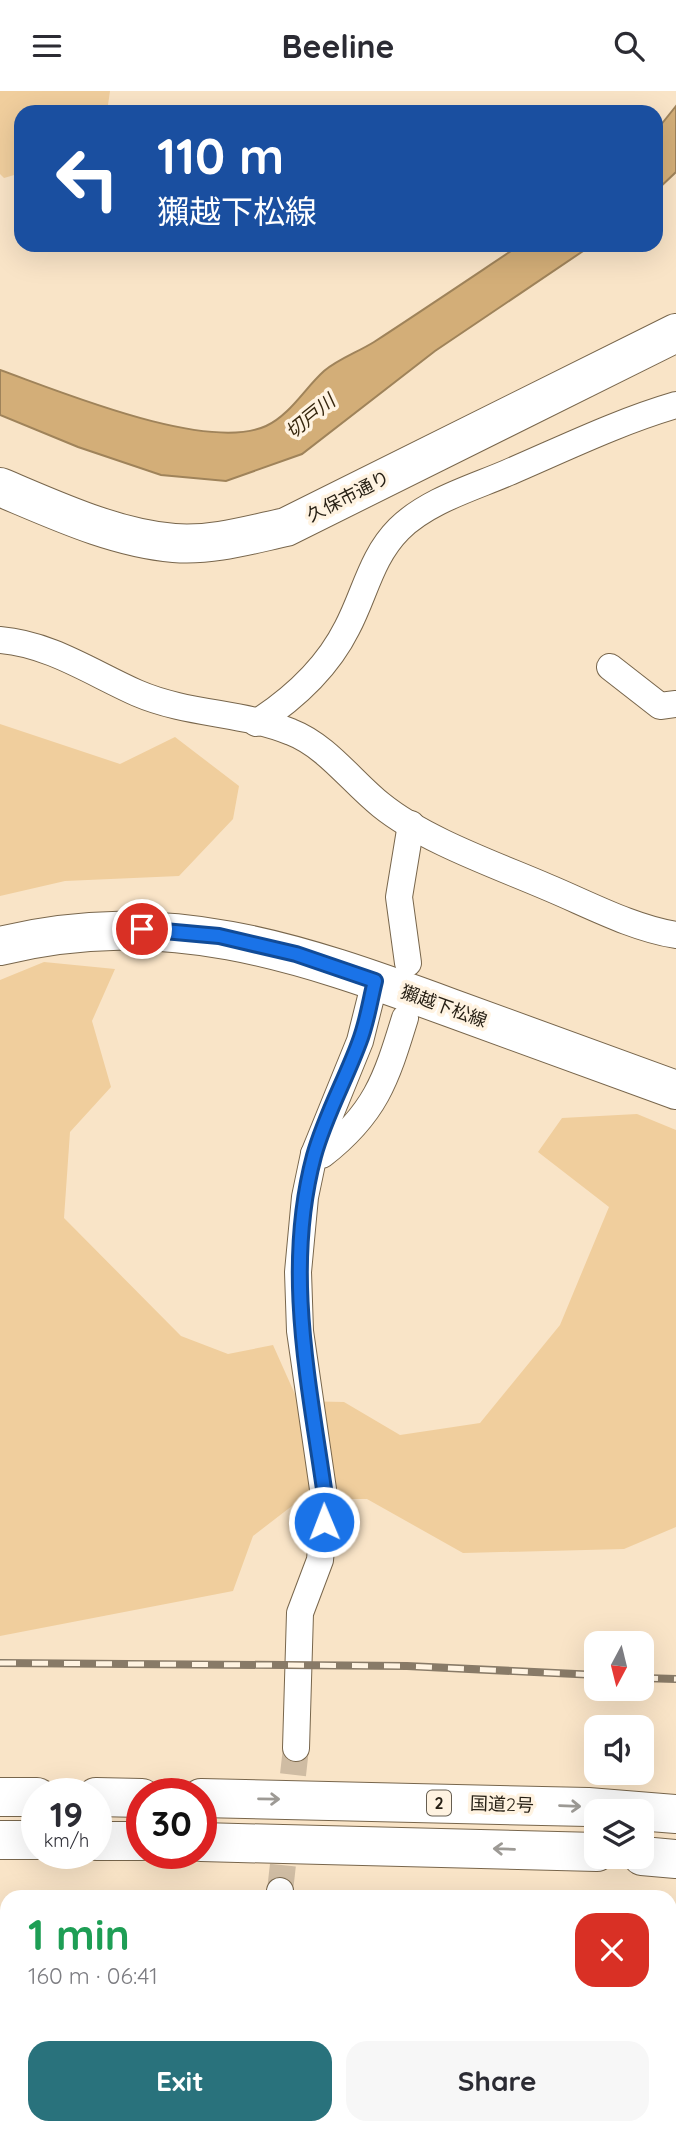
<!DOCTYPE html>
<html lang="en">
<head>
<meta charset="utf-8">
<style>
  :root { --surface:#fff; --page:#f7f7f7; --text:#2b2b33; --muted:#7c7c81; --accent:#29727c }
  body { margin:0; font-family:Quicksand,"Noto Sans JP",sans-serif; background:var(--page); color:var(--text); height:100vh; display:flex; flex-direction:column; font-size:26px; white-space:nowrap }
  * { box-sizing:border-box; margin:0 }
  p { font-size:23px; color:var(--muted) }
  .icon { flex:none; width:38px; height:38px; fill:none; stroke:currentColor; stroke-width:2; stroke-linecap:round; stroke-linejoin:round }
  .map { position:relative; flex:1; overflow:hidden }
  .side { position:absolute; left:0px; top:1799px; width:677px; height:245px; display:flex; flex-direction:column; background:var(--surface); border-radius:21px 21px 0 0; box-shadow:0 7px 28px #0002 }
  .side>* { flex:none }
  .guide { position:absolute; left:14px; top:14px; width:649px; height:147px; border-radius:21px; box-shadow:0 7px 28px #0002; background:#1a4fa0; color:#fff; overflow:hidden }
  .needle { width:46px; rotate:187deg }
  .tools { position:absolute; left:584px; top:1540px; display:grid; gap:14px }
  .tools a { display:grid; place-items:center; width:70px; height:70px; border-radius:14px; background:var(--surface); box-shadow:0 7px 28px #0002; font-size:35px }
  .speed { position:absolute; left:21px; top:1687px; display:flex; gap:14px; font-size:35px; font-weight:700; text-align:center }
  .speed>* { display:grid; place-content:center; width:91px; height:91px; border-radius:50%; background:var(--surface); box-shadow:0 7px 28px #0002; line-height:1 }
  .speed small { font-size:18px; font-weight:400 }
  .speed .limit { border:10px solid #d22; background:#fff; color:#111 }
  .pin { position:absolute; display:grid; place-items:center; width:60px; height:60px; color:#fff; margin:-30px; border:4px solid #fff; border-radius:50%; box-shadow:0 2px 7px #0007 }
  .me { position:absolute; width:77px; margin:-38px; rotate:359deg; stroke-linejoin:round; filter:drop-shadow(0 0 5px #0008) }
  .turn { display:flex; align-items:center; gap:24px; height:147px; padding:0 28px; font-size:32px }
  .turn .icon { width:91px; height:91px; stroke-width:2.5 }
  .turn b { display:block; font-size:49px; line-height:60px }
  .round { display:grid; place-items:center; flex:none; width:74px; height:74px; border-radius:21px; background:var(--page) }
  .summary { display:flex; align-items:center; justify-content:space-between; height:119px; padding:0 28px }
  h1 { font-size:42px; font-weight:800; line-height:52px; color:#1e9e55 }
  .action { display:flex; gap:14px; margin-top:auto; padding:14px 28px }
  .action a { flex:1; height:80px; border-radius:21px; background:var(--accent); color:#fff; font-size:28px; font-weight:800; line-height:80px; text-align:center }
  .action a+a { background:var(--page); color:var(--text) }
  header { display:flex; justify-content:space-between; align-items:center; height:91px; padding:0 28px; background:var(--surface); font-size:32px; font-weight:800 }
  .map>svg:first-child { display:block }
</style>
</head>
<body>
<header><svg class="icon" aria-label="menu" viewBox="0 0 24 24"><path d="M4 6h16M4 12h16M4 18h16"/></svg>Beeline<svg class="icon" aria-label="search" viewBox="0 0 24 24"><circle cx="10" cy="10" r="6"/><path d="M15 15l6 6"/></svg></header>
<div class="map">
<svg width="676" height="2044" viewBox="0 0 676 2044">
  <rect width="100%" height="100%" fill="#f9e4c7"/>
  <g fill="#f0ce9d">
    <path d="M0,0H110L107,21H21V82L4,87L0,83Z"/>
    <path d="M0,633L120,673L175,646L239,695L233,728L179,785L65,790L0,805Z"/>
    <path d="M44,871L115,878L92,930L111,996L70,1041L64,1127L181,1245L228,1263L273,1254L298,1310L344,1311L400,1344L480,1332L560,1234L609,1116L538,1061L562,1027L637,1023L676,1039V1436L624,1458L463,1462L367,1408H301L253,1445L233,1500L0,1545V889Z"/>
  </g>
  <g fill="#d3ae78" stroke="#9f835a" stroke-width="2">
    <path d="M676,15V81L656,100V40Z"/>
    <path d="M520,154H592L435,260L302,363L226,390L161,384L78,356L0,324V279C59,300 207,362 266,335C290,324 305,297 324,280C338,268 358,261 374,251C423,219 472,186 520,154Z"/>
  </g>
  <rect fill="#1f454b" x="0" y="1820" width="7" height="187"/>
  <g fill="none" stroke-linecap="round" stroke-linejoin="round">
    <path stroke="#cfbca3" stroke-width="26" stroke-dasharray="26 13" stroke-linecap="butt" d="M280,1800L296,1657"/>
    <defs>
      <g id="street">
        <path d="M0,549C50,553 92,582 137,602C188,624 243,621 291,641C327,655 352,691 381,714C424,749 496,774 547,796C588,813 632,837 676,844"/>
        <path d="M610,576L660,615L676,613"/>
        <path d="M256,632C293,608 327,577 347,537C365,503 371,466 399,438C427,410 472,397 507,382C563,358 618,331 676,314"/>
        <path d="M408,872L399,806L411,733"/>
        <path d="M314,1063L322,1064C375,1023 386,989 405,927"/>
        <path d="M296,1657L300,1522L320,1469L325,1412L300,1240L298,1181L305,1106L314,1063L360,950L375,890"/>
        <path d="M279,1806L280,1800"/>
      </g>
      <g id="secondary">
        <path d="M0,396C55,419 114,447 174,452C212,455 249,444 286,436L676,242"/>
        <path d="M0,855C166,815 296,860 451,917C526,945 601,972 676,999"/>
      </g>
      <g id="highway">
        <path d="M0,1706H37"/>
        <path d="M96,1706L142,1707"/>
        <path d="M201,1707L588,1716L676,1723"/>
        <path d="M0,1749H37"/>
        <path d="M96,1750H142"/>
        <path d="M201,1751L597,1761"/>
        <path d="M642,1765L676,1768"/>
      </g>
    </defs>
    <use href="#street" stroke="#78664c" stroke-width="28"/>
    <use href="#secondary" stroke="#78664c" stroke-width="40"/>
    <use href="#highway" stroke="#78664c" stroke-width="40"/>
    <use href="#street" stroke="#fff" stroke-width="26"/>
    <use href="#secondary" stroke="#fff" stroke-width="38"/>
    <use href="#highway" stroke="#fff" stroke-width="38"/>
    <defs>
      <g id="rail">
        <path d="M0,1572L407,1575L597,1584"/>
        <path d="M642,1587L676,1588"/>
      </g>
    </defs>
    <use href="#rail" stroke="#887a67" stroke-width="8"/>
    <use href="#rail" stroke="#fff3e1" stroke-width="5" stroke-dasharray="16" stroke-linecap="butt"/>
  </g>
  <defs><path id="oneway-shaft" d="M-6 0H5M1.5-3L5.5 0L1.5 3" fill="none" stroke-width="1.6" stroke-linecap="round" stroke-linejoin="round" transform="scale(1.75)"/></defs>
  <g stroke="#9d9a95">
    <use href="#oneway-shaft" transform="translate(269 1708) rotate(1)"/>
    <use href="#oneway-shaft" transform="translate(570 1715) rotate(2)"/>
    <use href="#oneway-shaft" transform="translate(504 1758) rotate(-178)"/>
  </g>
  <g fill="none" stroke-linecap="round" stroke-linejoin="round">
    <defs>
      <path id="route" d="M142,838L219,845L296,863L375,890C370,910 367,932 359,952C345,990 325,1025 314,1065C283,1181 310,1296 326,1412L324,1431"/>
    </defs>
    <use href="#route" stroke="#114b97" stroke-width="18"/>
    <use href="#route" stroke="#1a73e8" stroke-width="12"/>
  </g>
  <g text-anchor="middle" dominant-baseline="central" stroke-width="7" stroke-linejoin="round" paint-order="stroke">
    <rect fill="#fff3e1" stroke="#665e51" stroke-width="2" x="427" y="1699.5" width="24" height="25" rx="5"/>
    <g font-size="16" font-weight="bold" fill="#251e13">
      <text x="439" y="1712">2</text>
    </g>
    <g font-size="18" fill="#251e13" stroke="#fff3e1">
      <text transform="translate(348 405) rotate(-27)">久保市通り</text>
      <text transform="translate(444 915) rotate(20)">獺越下松線</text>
      <text transform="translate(502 1713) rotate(2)">国道2号</text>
    </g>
    <g font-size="19" font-style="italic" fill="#38280f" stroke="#fff3e1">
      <text transform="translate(310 325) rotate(-39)">切戸川</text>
    </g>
  </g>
</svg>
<div class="tools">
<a><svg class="needle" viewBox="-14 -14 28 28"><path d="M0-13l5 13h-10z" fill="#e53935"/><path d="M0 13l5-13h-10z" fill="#7c7c81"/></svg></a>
<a><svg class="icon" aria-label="sound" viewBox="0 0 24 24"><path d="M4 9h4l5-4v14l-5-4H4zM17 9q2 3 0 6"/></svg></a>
<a><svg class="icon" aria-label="layers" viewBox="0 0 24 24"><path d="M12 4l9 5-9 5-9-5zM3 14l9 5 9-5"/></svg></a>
</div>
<div class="speed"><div>19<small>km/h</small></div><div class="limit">30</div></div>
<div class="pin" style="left:142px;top:838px;background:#d93025"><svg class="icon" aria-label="arrive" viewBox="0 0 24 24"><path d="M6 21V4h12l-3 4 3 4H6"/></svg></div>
<svg class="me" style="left:324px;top:1431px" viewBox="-20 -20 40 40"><circle r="17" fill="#1a73e8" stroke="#fff" stroke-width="3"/><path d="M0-11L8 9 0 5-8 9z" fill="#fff"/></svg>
<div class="guide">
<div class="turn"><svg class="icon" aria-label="left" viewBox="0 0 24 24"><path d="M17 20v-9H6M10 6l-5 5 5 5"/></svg><div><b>110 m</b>獺越下松線</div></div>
</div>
<section class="side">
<div class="summary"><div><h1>1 min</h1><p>160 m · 06:41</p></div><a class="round" style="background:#d93025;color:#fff"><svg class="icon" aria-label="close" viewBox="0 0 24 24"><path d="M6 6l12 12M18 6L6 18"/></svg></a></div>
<div class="action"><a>Exit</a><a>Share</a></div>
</section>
</div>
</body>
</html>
